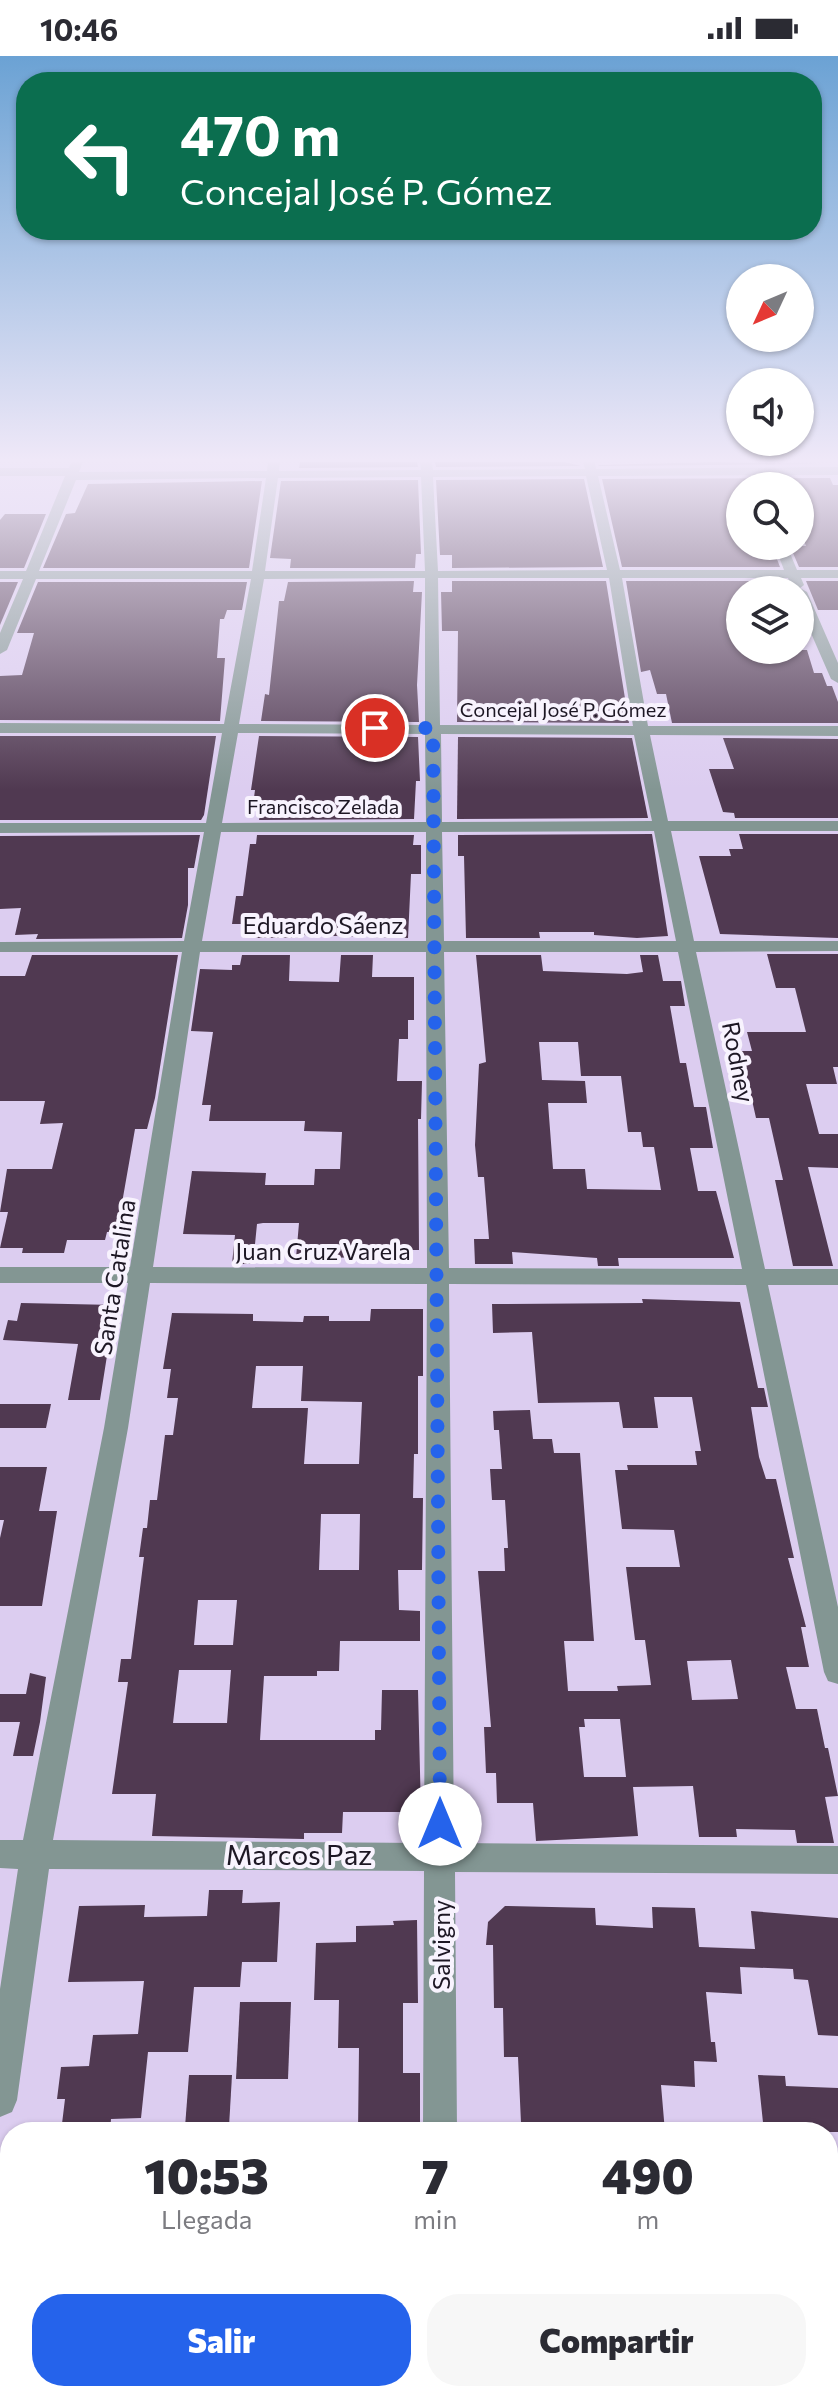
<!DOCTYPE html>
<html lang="es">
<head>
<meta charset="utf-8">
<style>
  :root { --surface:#fff; --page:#f7f7f7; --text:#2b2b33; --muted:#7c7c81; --accent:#2563eb }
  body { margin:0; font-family:Commissioner,sans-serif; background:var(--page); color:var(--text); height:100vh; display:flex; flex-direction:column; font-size:30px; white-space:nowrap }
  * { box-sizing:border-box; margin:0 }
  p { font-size:26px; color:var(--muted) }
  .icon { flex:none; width:44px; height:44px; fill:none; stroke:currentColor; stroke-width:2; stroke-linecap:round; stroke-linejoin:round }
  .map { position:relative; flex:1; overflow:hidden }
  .side { position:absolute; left:0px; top:2066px; width:838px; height:280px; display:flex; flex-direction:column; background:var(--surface); border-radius:32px 32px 0 0; box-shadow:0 2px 6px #0004 }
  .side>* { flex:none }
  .top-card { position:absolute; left:16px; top:16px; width:806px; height:168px; border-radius:32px; box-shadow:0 2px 6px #0004; background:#0b6e4f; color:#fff; overflow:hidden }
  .needle { width:52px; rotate:226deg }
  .controls { position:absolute; left:726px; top:208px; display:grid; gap:16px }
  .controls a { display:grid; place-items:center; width:88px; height:88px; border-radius:50%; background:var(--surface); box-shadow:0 2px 6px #0004; font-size:40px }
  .pin { position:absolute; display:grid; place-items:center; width:68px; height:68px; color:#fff; margin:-34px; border:4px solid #fff; border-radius:50%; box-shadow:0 2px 8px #0007 }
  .me { position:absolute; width:88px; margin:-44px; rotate:0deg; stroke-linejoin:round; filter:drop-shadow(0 0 6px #0008) }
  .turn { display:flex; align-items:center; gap:28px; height:168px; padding:0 32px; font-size:36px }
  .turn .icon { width:104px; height:104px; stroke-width:2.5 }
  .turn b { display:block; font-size:56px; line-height:68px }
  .eta { display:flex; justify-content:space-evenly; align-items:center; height:136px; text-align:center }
  .eta b { font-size:48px; font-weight:800; line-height:56px }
  .button { display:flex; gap:16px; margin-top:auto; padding:16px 32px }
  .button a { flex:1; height:92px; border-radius:32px; background:var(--accent); color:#fff; font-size:32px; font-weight:800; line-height:92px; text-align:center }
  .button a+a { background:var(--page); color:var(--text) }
  .status { display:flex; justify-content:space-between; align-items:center; height:56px; padding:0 40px; background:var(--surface); direction:ltr }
  .status svg { height:22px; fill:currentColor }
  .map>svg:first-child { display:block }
</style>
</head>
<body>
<div class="status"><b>10:46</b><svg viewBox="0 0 49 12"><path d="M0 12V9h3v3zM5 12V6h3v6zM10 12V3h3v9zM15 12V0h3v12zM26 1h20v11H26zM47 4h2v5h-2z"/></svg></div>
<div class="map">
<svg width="838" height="2346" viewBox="0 0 838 2346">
  <rect width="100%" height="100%" fill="#dccdf0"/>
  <g fill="#503951" fill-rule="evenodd">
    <path d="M300,406H417L418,411L299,412Z"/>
    <path d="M435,406H564L581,410L436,411Z"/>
    <path d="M714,406L823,408L599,410L598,409Z"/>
    <path d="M830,422L833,429H838V511H799L790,490H806L802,479H808L800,460V430H740V490H772L780,511H622L602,423Z"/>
    <path d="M584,423L603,511L452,512V499H440L436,424Z"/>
    <path d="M418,424L421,498H416L415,512H290L291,503L270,502L281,425Z"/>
    <path d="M262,425L249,512H43L66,458L75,457L88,428Z"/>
    <path d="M5,458H46L24,512H0V464Z"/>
    <path d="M414,525L413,536H422L417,629L419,666L261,665L265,638L269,639L279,545H284L288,526Z"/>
    <path d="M452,525H606L629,667L457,666L458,575H442L441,536H452Z"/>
    <path d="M626,525H786L790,534H740V543H732L740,573V594H807L814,617H822L827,630H832L838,646V667H672L666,638H657L650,614L641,616Z"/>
    <path d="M806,525H838V554H818Z"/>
    <path d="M0,526H18L0,569Z"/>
    <path d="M38,526H247L242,554H227L224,563H220L217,602H225L220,665L0,664V620L22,619L34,577H17Z"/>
    <path d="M0,680H216L204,759L201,764H0Z"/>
    <path d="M259,680L418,681L420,725H416L414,763L259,764L262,749H253L255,734H251Z"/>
    <path d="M458,681L632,682L648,762L457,763Z"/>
    <path d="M723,682L838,683V762H735L734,757L723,756L709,713H734Z"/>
    <path d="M652,778L668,880L637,882L594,879V876H539L540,882H466L464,800H458V779Z"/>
    <path d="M739,778H838V882L720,878L699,800H731L729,793H743Z"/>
    <path d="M200,779L194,812H188V849L182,882L36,883L38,878L15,879L21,852L0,853V780Z"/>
    <path d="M257,779H414L413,789H421V818H411L408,882L300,879V882H244L246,868H232L236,840H243L250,788H256Z"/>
    <path d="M767,898H838V1011H833L837,1028H806L819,1078H838V1112L808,1111L833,1210H793L775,1124H783L769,1062H756L741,995H752L747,976H806L795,932H776Z"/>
    <path d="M32,899H178L155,1042L147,1073H135L122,1147H137L133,1176H107L105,1184H67L64,1197H22L23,1192H0L8,1156H0L7,1113H52L63,1067L40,1068L45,1045H0V920H25Z"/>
    <path d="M242,899H290L289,925L339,926L341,899H373L372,921H414V964H408V983H399L397,1025H422L421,1063H418L419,1194H399V1201L296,1202L299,1167H263L257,1168L253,1208H232L235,1179L183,1178L192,1115L266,1117L265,1129H314L315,1113H340L342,1076L304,1075L305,1065H209L211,1049H202L213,976L191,975L200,913L232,914V909H240Z"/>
    <path d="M476,899H541L543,915L627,918L643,916L640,899H658L663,925H681L685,950H670L680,1007H686L694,1051H706L713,1092H690L698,1135H716L734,1202H618L619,1210H598L597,1202L512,1196L513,1208H475L474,1183H489L484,1121H478L475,1089L479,1008L486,1006ZM539,986H578L581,1020H621L628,1076H641L643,1091H654L661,1134L587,1133L585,1113H553L548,1047H587L585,1025L542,1024Z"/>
    <path d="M642,1243L740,1246L758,1332H764L768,1351H751L759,1401L766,1423H776L794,1502H788L806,1571H801L809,1611H786L796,1653H817L825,1692H828L838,1740L825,1741L834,1787H797L795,1774L736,1773L737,1781H699L693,1730L633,1731L638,1780L536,1785L533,1747H497L496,1717H486L484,1671H491L478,1515H505L504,1492H508L505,1444H492L490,1413H502L499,1374H494L493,1355L530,1354L533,1383H552L554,1397H580L594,1585H564L568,1635H618L617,1630L651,1629L645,1584H635L626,1511H680L674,1474L622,1473L615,1414H628L627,1409H697L695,1395H701L692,1341H654L658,1372H623L619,1346L538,1347L532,1276L493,1277L492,1248L643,1247ZM731,1604L738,1643L692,1644L687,1605ZM584,1663H620L626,1721H584L579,1671H585Z"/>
    <path d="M21,1247L115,1249L100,1344H68L78,1288L3,1284L8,1264L17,1265Z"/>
    <path d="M371,1253H423V1320H418V1398H414L413,1442H423L422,1514H398L399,1554L420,1555V1585H340L339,1615H317V1620H264L260,1684H375V1674H381L382,1634H418L421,1756H343L342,1777H304V1783L152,1780L156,1738H112L128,1626H118L121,1603H131L144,1501H139L143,1472H147L150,1444H157L165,1379H173L178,1342H167L171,1313H163L172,1257L253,1258V1265L303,1266L304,1260H329V1265H370ZM256,1310H303L301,1345L362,1346L359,1408H304L308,1352H252ZM321,1458H360L359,1514H319ZM198,1544H237L233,1589H194ZM179,1614H231L227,1667H173Z"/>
    <path d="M0,1348H51L46,1372H0Z"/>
    <path d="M0,1411H47L39,1455H57L42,1550H0V1482L4,1464H0Z"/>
    <path d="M30,1617L46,1621L40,1666L33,1700H13L20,1666H0V1638H26Z"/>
    <path d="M209,1834H243L242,1847L280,1846L277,1906H242L240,1931H194L188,1996H148L141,2062L111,2063L110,2076H61L65,2043H57L61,2011L89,2010L93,1979L138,1978L144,1925L68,1926L79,1850L145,1849L144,1861L207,1860Z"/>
    <path d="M505,1850L595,1852L596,1869L653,1872L652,1851L695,1852L699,1891L755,1893L751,1855L838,1862V1980L818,1979L808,1924L794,1923L793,1913L740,1911L742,1938L706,1936L711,1986H715L717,2006L694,2005L695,2031L661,2029L665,2076H612V2068L521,2067L518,2001H504L503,1952H494L493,1889H486L488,1866Z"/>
    <path d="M417,1864L418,1947H403V2017H420V2070L377,2071V2076H358L359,1992H338L339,1944H314L316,1887L356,1886V1870L394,1869L393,1865Z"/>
    <path d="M240,1946H291L288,2023H236Z"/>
    <path d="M189,2019H232L229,2071H185Z"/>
    <path d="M758,2019L785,2020L786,2030L838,2032V2076H764Z"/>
  </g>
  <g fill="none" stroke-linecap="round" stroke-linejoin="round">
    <g fill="#839693" fill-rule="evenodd">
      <path d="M71,406H83L79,416L267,415L268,406H280L279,415L421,414L420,406H432L433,414L585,413L583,406H595L596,413L838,411V419L598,420L620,514H784L775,490H787L797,514H838V522H801L804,529L800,532L807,536L838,607V627L831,623L800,552V534L792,532L788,522H622L648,670H838V680L650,679L668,765H838V775H671L694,885H838V895L696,896L765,1213H838V1229H768L838,1551V1628L828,1625L824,1616L746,1229L449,1228L454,1787L838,1790V1818L455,1816L457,2076H423L424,1815L49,1813L17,2044L12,2056L0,2061V1933L18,1813L0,1812V1784H23L104,1372L128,1227H0V1211H130L182,896H0V886L184,885L204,776L0,777V767H206L222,677H0V667L224,668L251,523H36L7,594L0,598V577L23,523H0V515H26L65,420H0V412H69ZM586,420L607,514L438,515L433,421ZM421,421L425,515H265L278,422ZM266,422L252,515H39L76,424ZM425,522V669L239,668L264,523ZM438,522H609L633,670L440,669ZM238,677L425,678L426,766L222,767ZM441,678L634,679L652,765L442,766ZM654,775L676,885H444L442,776ZM221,776H426V885H202ZM200,896H426L427,1212L153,1211ZM444,896H678L742,1213L449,1212ZM150,1227L427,1228L424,1787L53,1784L128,1372Z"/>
      <rect x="421" y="2336" width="38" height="10"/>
    </g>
  </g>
  <linearGradient id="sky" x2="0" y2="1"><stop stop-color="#6ba2d4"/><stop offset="0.55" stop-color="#efe8f8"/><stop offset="1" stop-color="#efe8f8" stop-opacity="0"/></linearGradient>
  <rect width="838" height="734" fill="url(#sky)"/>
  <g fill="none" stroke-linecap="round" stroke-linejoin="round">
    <path stroke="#2563eb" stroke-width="14" stroke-dasharray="0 25.2" d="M375,672H433L440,1768"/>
  </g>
  <g text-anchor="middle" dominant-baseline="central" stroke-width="8" stroke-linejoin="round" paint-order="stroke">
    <g font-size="20" fill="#1d1724" stroke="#f8f3fe">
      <text x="563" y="653">Concejal José P. Gómez</text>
      <text x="323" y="750">Francisco Zelada</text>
    </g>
    <g font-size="24" fill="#1d1724" stroke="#f8f3fe">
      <text x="323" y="868">Eduardo Sáenz</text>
      <text transform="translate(739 1006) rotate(79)">Rodney</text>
      <text x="323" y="1194">Juan Cruz Varela</text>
      <text transform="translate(114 1221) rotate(-81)">Santa Catalina</text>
      <text transform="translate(440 1889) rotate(-90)">Salvigny</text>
    </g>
    <g font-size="28" fill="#1d1724" stroke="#f8f3fe">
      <text x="299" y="1798">Marcos Paz</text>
    </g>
  </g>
</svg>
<div class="controls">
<a><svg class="needle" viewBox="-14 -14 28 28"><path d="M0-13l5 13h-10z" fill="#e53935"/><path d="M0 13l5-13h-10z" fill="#7c7c81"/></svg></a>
<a><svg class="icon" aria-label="sound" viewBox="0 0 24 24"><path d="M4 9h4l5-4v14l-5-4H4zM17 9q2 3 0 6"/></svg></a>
<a><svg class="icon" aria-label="search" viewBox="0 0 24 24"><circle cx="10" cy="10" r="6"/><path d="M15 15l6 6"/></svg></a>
<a><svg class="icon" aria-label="layers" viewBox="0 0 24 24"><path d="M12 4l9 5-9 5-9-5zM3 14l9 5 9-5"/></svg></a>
</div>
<div class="pin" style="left:375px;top:672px;background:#d93025"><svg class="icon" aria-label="arrive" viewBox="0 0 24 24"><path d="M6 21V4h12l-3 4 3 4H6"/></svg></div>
<svg class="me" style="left:440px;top:1768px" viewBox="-20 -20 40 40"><circle r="19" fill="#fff"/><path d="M0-13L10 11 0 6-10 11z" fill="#2563eb"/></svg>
<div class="top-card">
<div class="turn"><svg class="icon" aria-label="left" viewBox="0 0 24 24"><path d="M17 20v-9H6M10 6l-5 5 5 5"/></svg><div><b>470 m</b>Concejal José P. Gómez</div></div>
</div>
<section class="side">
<div class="eta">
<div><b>10:53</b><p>Llegada</p></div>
<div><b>7</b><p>min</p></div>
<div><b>490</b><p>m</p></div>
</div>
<div class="button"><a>Salir</a><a>Compartir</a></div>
</section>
</div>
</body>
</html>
